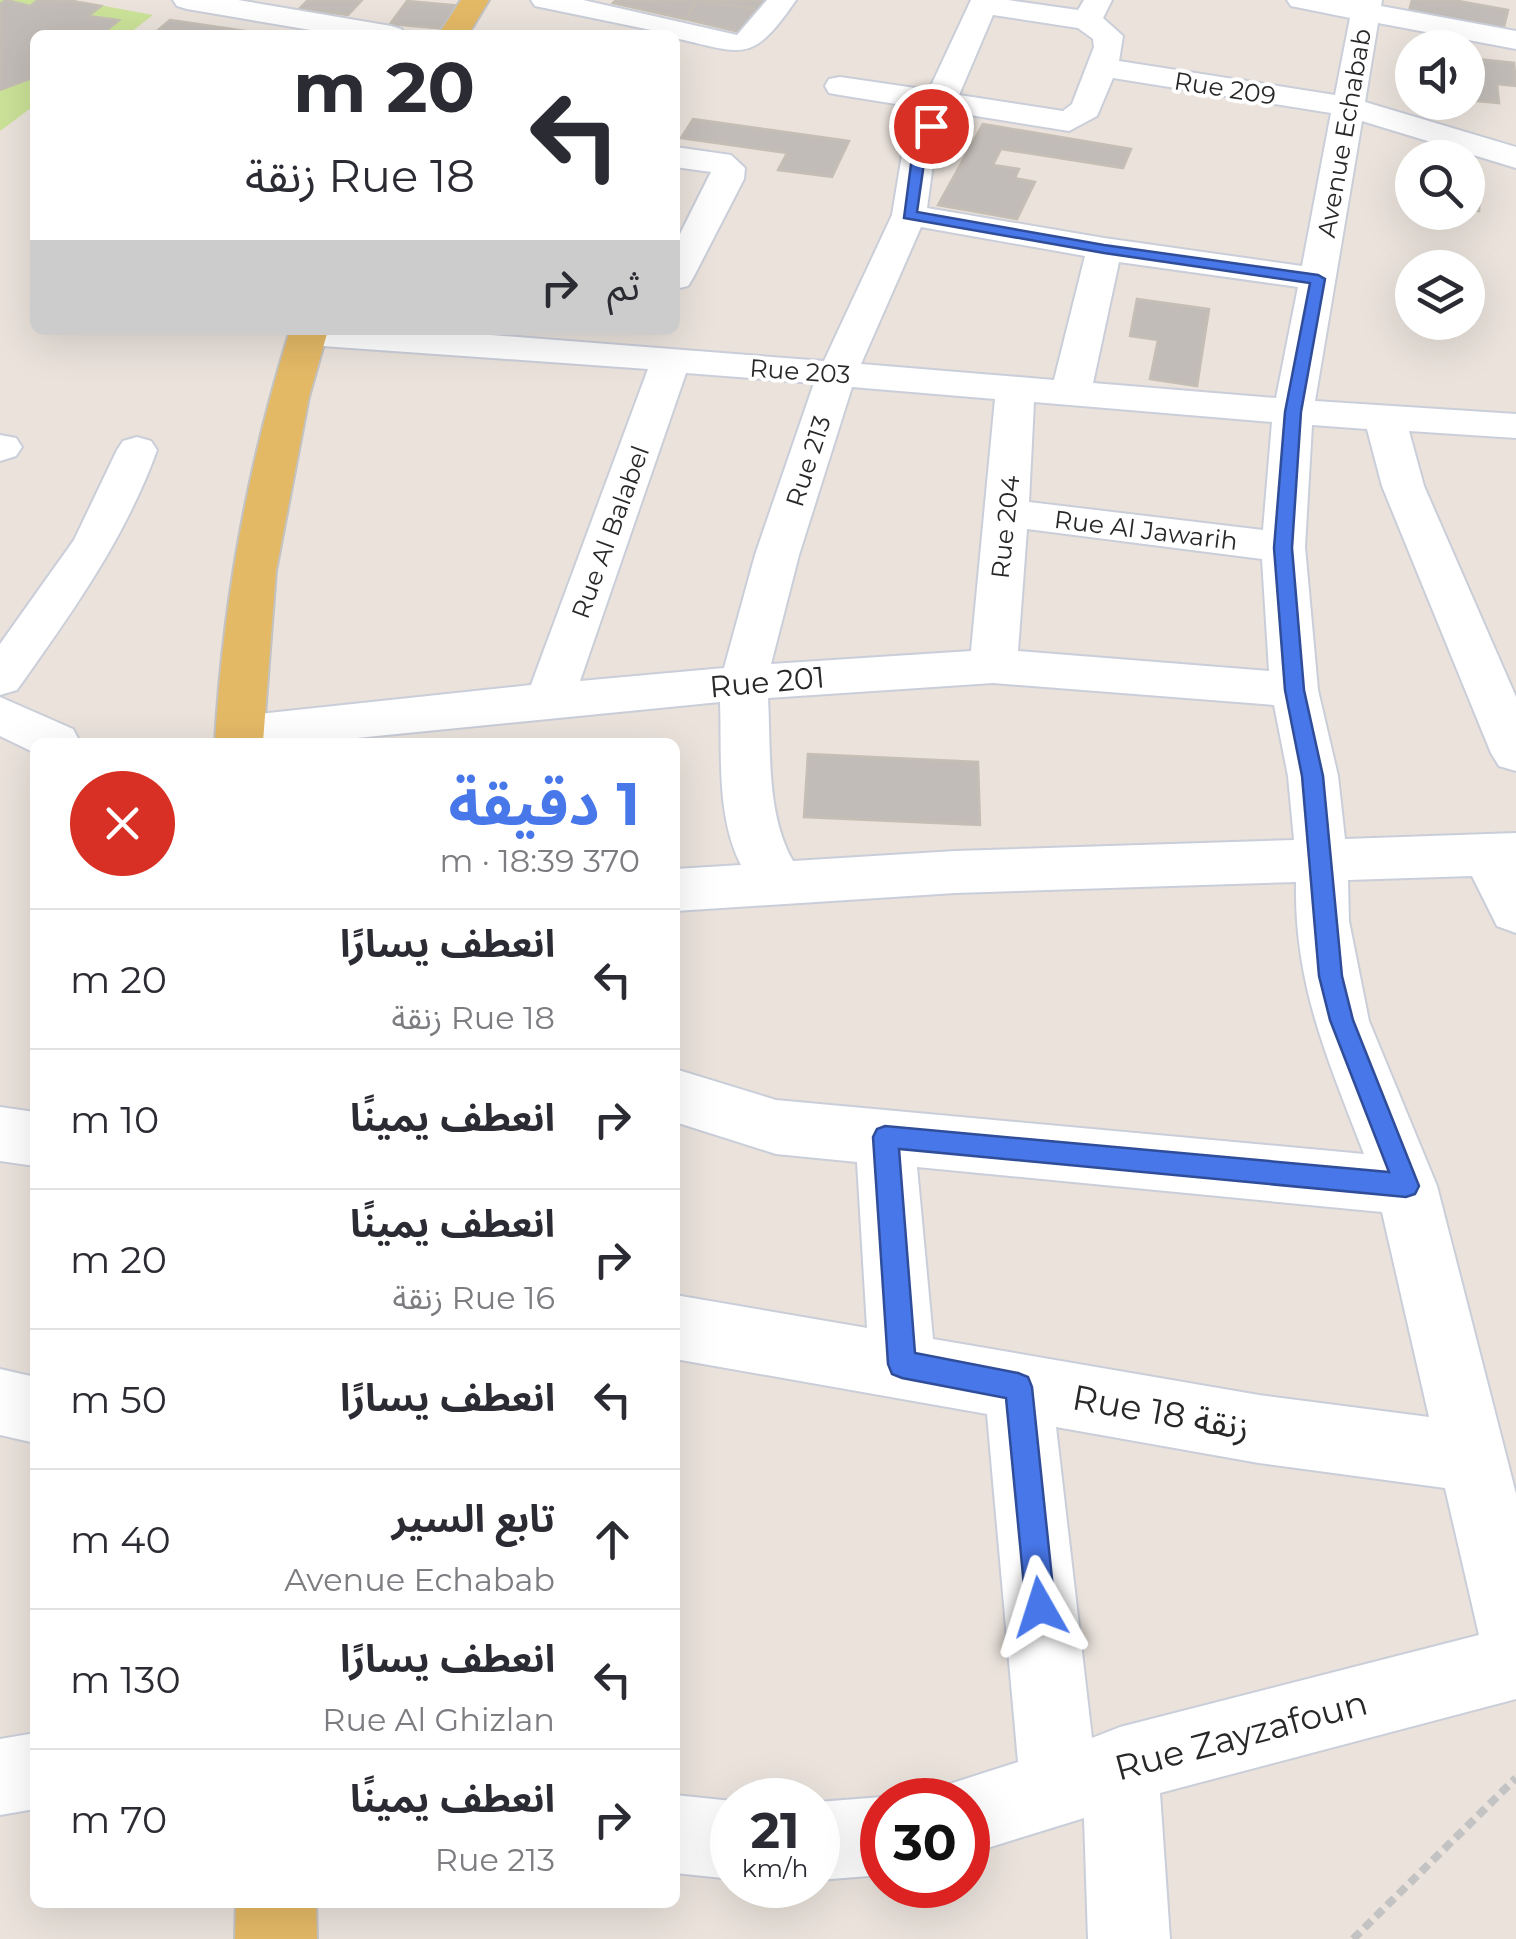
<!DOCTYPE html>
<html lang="ar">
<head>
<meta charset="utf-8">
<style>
  :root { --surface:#fff; --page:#f2f2f3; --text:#2b2b33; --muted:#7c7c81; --line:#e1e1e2; --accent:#4877ea }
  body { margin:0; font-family:Montserrat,"Noto Sans Arabic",sans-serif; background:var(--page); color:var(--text); direction:rtl; height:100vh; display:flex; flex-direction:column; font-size:38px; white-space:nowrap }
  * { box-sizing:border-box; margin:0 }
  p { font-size:32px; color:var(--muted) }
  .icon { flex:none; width:55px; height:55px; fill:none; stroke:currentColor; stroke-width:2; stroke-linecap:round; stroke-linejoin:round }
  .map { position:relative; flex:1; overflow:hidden; direction:ltr }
  .drawer { position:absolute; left:30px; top:738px; width:650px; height:1170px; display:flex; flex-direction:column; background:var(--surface); border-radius:15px; box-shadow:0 10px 40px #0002; direction:rtl }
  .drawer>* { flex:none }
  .hud { position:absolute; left:30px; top:30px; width:650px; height:305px; border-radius:15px; box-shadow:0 10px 40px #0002; direction:rtl; background:#fff; color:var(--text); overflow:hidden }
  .buttons { position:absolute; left:1395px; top:30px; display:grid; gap:20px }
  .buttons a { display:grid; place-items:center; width:90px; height:90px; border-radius:50%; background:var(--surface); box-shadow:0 10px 40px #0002; font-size:50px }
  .speed { position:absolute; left:710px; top:1778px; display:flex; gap:20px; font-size:50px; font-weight:700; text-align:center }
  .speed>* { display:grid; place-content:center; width:130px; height:130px; border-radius:50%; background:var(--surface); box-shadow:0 10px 40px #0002; line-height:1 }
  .speed small { font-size:25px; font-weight:400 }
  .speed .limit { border:15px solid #d22; background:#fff; color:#111 }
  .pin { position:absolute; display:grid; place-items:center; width:85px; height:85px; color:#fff; margin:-42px; border:5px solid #fff; border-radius:50%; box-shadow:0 2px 10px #0007 }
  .me { position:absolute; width:110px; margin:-55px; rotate:354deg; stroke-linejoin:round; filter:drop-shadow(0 0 8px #0008) }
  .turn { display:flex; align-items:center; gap:35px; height:210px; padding:0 40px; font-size:45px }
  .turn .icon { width:130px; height:130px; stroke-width:2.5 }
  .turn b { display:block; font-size:70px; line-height:85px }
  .then { display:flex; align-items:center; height:95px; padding:0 40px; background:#0003; gap:20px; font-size:38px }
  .round { display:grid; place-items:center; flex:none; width:105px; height:105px; border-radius:52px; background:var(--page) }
  .headline { display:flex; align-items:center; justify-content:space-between; height:170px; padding:0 40px }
  h1 { font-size:60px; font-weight:700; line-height:75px; color:var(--accent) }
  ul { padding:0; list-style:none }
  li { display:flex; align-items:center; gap:30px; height:140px; padding:0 40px; border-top:2px solid var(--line) }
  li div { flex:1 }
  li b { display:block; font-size:38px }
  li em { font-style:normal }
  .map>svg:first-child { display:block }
</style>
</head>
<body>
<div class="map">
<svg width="1516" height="1939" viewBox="0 0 1516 1939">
  <rect width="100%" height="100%" fill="#eae2db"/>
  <path fill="#cbe298" d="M0,0H72L153,15L127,35H35V105L0,131Z"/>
  <g fill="#c2bcb8" stroke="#c5beb5" stroke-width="2.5">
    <path d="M6,0L30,6L38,0H67L101,6L88,16L119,20L101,35H35V77L0,90V4Z"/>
    <path d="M308,0H362L348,15L299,9Z"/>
    <path d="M616,0H698L685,19L613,3Z"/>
    <path d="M698,0L760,10L740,32L685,19Z"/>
    <path d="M699,0H768L760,10Z"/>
    <path d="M1412,0H1453L1508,10L1503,31L1409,11Z"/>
    <path d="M407,1L463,6L446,29L390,24Z"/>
    <path d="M170,20L274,35H152Z"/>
    <path d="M1468,58L1514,63L1516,86L1497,84L1499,103L1468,100Z"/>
    <path d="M693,119L849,141L832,177L778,170L787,153L681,138Z"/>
    <path d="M983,124L1131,149L1123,168L1001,149L993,165L1019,169L1015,178L1035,182L1017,219L938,205Z"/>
    <path d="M1402,176L1412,177V201L1399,199Z"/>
    <path d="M1468,186L1480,187L1479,211L1468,209Z"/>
    <path d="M1137,299L1209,309L1197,386L1150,379L1158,340L1130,336Z"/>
    <path d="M808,754L978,762L980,825L804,817Z"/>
  </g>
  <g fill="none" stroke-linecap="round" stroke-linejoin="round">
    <defs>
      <g id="minor">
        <path d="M173,0H238L391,26L401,29L406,35H340L187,9L177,6Z"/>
        <path d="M531,0H583L737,35L767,0H796C752,64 745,54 675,38V35L535,6Z"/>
        <path d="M971,0H1008L1078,10L1084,0H1112L1103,18L1123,36L1119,61L1335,95L1350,18L1291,6L1287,0H1382L1381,6L1516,31V49L1378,23L1365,102L1516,147V168L1362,121L1315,401L1516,414V438L1409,431L1424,486L1516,697V771L1499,766L1491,753L1382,486L1367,429L1312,425L1305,547L1318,690L1338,776L1345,839L1516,833V933L1497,926L1472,876L1348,880L1349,921L1369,1021L1437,1186L1516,1494V1699L1160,1793L1170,1939H1088L1084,1818L968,1854V1800H935L940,1787L1018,1762L987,1414L675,1359V1295L867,1328L857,1162L776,1154L675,1122V1069L776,1100L1364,1154C1328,1060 1294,985 1296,882L955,893L675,911V869L741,865C716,816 722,755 720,702L316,742H220L216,734L223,721L240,716L531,685L648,369L308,345L295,342L289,334L292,330H428L824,361L892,215L903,149L921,108L840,95L829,93L825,86L829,79L840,77L929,90ZM993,15L1078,28L1093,39L1094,47L1072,104L1063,111L959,95ZM1113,78L1331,113L1302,266L1104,238L927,208L935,149L951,112L1069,131L1097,116ZM921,227L1085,256L1054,380L861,364ZM1119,262L1298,287L1276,398L1093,383ZM686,373L814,383L755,555L724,668L580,681ZM852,387L995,399L971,651L771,664L799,555ZM1034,402L1272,422L1263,530L1029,502ZM1027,529L1262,559L1269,671L1018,651ZM993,683L1274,705L1288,776L1294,840L955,851L793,861C766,814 771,751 768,698ZM917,1167L1382,1212L1429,1417L1259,1395L933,1339ZM1056,1427L1259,1463L1445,1488L1479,1635L1120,1727L1092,1738Z"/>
        <path d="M675,147L731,155L745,168L744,179L693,278L688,286L675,289V244L711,172L675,167Z"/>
        <path d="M0,435L16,438L22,447L16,456L0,461Z"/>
        <path d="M137,437L151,441L157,450C125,539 71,614 17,690L0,695V644L74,540L117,450L123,441Z"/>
        <path d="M0,697L73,729L80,742H35V753L0,736Z"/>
        <path d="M0,1107L35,1112V1166L0,1161Z"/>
        <path d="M0,1369L35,1377V1443L0,1435Z"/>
        <path d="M35,1733V1809L0,1815V1739Z"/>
        <path d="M675,1795L732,1801V1879L675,1873Z"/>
        <path d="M882,1797L890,1800H882V1875L818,1880V1802Z"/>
      </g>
      <g id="major">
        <path d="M461,0H489L468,35H438Z"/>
        <path d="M290,330H328L309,397L276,571L263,742H215C223,603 248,464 290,330Z"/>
        <path d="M236,1902H316L317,1939H235Z"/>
      </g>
    </defs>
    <use href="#minor" stroke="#caced9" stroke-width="4"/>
    <use href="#major" stroke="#c3c3c3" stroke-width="4"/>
    <path stroke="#c3c3c3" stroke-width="8" stroke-dasharray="10 6" stroke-linecap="butt" d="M1353,1939L1516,1778"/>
    <use href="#minor" fill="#fff" fill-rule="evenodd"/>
    <use href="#major" fill="#e4b966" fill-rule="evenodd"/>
  </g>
  <path fill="#4877ea" stroke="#2f4d98" stroke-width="2.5" d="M926,123L937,126L926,149L917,212L1104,245L1318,275L1325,279L1301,412L1292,548L1304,690L1323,776L1342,976L1353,1020L1419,1186L1415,1194L1406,1197L899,1149L915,1353L1018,1373L1028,1377L1032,1387L1055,1607L1051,1618L1040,1622L1030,1618L1026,1607L1006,1398L902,1378L892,1374L888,1364L873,1137L877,1129L885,1126L1389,1172L1330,1020L1319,976L1302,776L1285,690L1274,548L1285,412L1310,283L1104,253L904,218L913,149Z"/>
  <g text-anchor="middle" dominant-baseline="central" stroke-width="8" stroke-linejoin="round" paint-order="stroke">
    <g font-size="25" fill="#282828" stroke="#fff">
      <text transform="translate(1225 88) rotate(9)">Rue 209</text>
      <text transform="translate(1344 133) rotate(-80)">Avenue Echabab</text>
      <text transform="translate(800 371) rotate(4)">Rue 203</text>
      <text transform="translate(808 461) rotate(-72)">Rue 213</text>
      <text transform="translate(1005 527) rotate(-84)">Rue 204</text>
      <text transform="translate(1146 530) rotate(7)">Rue Al Jawarih</text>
      <text transform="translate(610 532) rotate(-70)">Rue Al Balabel</text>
    </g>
    <g font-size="30" fill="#282828" stroke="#fff">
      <text transform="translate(767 682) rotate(-5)">Rue 201</text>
    </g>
    <g font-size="35" fill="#282828" stroke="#fff">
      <text transform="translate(1161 1412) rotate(10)">Rue 18 زنقة</text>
      <text transform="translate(1241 1735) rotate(-15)">Rue Zayzafoun</text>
    </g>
  </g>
</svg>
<div class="buttons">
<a><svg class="icon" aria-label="sound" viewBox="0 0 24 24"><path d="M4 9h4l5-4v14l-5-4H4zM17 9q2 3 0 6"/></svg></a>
<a><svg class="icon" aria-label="search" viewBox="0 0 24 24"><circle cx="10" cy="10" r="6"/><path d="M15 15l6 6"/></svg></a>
<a><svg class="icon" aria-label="layers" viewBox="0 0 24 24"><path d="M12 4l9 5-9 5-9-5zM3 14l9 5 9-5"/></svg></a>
</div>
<div class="speed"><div>21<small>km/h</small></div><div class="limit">30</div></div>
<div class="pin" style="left:931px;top:126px;background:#d93025"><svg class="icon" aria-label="arrive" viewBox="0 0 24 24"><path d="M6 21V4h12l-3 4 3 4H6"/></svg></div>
<svg class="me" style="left:1040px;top:1607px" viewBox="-20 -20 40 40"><path d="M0-17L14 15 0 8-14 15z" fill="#4877ea" stroke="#fff" stroke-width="4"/></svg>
<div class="hud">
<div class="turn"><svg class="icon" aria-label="left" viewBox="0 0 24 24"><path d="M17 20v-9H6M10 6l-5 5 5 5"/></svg><div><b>20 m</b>Rue 18 زنقة</div></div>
<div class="then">ثم<svg class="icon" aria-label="right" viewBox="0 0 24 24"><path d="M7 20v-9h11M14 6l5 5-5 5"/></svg></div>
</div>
<section class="drawer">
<div class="headline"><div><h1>1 دقيقة</h1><p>370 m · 18:39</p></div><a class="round" style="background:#d93025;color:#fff"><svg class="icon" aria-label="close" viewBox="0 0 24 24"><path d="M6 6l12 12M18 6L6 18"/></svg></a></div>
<ul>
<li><svg class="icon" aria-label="left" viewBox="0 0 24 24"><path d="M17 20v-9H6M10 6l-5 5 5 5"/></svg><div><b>انعطف يسارًا</b><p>Rue 18 زنقة</p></div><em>20 m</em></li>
<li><svg class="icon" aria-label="right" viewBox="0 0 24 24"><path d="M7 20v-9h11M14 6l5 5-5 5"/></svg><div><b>انعطف يمينًا</b></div><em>10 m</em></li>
<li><svg class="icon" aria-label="right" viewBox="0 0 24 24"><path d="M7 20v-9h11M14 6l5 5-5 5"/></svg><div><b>انعطف يمينًا</b><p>Rue 16 زنقة</p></div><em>20 m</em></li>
<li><svg class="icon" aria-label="left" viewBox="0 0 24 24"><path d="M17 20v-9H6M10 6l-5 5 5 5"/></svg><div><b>انعطف يسارًا</b></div><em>50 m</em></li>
<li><svg class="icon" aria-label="ahead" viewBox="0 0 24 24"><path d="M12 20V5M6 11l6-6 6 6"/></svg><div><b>تابع السير</b><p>Avenue Echabab</p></div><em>40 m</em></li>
<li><svg class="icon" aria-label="left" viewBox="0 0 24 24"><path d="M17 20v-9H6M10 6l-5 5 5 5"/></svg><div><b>انعطف يسارًا</b><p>Rue Al Ghizlan</p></div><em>130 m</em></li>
<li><svg class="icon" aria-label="right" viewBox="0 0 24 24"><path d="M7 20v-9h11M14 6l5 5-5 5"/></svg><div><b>انعطف يمينًا</b><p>Rue 213</p></div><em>70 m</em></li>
</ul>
</section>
</div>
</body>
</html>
